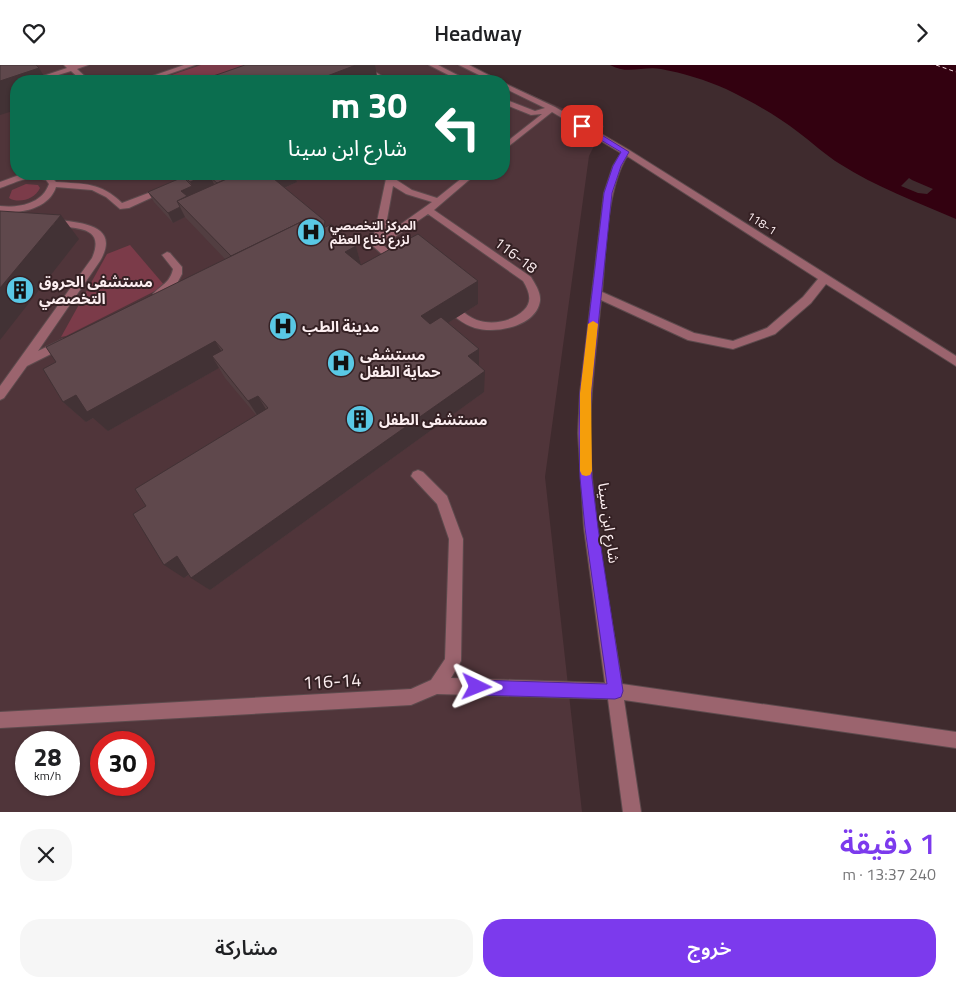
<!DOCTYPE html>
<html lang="ar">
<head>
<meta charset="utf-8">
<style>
  :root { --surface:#fff; --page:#f6f6f6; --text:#202124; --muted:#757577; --accent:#7c3aed }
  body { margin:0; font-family:"Titillium Web","Noto Sans Arabic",sans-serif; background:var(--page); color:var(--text); direction:rtl; height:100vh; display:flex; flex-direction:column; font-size:19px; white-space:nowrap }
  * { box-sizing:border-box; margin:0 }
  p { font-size:16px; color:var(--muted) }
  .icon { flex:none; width:28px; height:28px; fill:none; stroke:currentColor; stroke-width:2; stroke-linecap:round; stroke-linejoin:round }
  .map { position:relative; height:747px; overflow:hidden; direction:ltr }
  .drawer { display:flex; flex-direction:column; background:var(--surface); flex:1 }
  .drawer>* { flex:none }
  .hud { position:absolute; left:10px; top:10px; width:500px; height:105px; border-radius:20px; box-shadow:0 1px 4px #0004; direction:rtl; background:#0b6e4f; color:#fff; overflow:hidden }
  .speed { position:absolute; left:15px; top:666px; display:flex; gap:10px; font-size:25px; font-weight:700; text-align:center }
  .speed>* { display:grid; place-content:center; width:65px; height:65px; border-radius:50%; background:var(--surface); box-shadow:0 1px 4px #0004; line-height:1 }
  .speed small { font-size:12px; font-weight:400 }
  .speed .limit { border:8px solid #d22; background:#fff; color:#111 }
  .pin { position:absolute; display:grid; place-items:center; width:42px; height:42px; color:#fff; margin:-21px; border-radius:10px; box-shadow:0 2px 8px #0006 }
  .me { position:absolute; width:55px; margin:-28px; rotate:92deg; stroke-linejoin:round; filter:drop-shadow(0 0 4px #0008) }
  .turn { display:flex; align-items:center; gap:18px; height:105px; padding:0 20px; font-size:22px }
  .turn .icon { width:65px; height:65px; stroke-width:2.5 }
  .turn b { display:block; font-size:35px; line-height:42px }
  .round { display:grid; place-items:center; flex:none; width:52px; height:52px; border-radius:20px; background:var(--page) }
  .headline { display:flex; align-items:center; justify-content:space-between; height:85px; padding:0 20px }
  h1 { font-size:30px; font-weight:600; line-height:38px; color:var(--accent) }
  .button { display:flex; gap:10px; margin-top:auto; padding:10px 20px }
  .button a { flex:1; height:58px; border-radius:20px; background:var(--accent); color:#fff; font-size:20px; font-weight:600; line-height:58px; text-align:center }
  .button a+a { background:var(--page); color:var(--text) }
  header { display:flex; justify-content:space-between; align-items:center; height:65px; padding:0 20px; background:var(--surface); font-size:22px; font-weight:600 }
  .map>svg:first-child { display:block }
</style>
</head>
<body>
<header><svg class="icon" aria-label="forward" viewBox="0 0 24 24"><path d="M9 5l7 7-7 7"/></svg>Headway<svg class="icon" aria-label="heart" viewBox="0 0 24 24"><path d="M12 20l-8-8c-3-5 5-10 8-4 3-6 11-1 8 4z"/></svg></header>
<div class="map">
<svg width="956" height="747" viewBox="0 0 956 747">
  <rect width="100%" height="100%" fill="#3f2b2e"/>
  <path fill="#50353a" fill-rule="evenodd" d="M0,0H461L499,16H16V109H504V18L604,61L589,91L545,412L582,747H0ZM26,678H69V720H26ZM101,678H144V720H101Z"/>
  <g fill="#7b3b49">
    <path d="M201,0H248L222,16H154Z"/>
    <path d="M26,119L38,120L40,123C35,134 19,139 9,133L12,125Z"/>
    <path d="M130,180L165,221L66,271L61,272L107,189Z"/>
  </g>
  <path fill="#330110" d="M610,0H956V154C917,137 876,122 840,99C825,90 812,77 798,67C776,50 751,36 726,24C706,15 683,8 661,4C643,1 627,10 610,0Z"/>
  <path fill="#3f2b2e" d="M909,113L912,115L933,124L927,129L918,128L901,121Z"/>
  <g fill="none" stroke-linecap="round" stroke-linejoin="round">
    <path stroke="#f5dde1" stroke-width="1" stroke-dasharray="4 3" stroke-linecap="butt" d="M936,0L956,7"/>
    <defs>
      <g id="minor">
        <path d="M64,0H88L77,4L90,16H82L71,6L39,16H28L67,3Z"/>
        <path d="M184,0H195L149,16H138Z"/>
        <path d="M355,0H364L390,16H381Z"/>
        <path d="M429,0H438L469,16H460Z"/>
        <path d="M459,0H469L500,16H491Z"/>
        <path d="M504,18L555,42L629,85L956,291V301L826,219L811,238L775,269L733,284L688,275L601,235C597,279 590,324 590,369C591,452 609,536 622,619L956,667V683L624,635L641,747H623L608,634L437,629L411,640L0,663V647L411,624L431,615L445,594L449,474L437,439L411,411L413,407L418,405L423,407L447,431L463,474L461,596L451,613L605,618L584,463L578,368L580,328L604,128L613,101L621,88L552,47L504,85V79L542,49L531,50L504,39V34L535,46L545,43L504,23ZM627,91L818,214L803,232L767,263L733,276L694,268L602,227C606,187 606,126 627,91Z"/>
        <path d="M22,109C34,109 48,106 56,117C84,119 101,117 122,138L159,124L162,123L166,126L129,143L120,144L106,132L92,125L56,122C49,144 20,149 0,147V141C19,143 42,139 49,119L46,115C28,109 16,118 0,123V117Z"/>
        <path d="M387,109H395V114L412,125L437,133L467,109H476L434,145L531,212C535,219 541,227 540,236C536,262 495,269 475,263C462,259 453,250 443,242L442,239L447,235C456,238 462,247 469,251C485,262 511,258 524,245C533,236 529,226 523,216L428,149L383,180L401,195V199H393L374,182L372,180ZM393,121L406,129L432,137L384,171Z"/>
        <path d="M52,154C78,158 122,158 100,196L38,286L63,274L69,278L67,281L27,301L4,333L0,335V321L92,193C107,158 71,165 49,159L47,157Z"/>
        <path d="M167,187L170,188L182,202V209L175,222L158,233L154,232L153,229C161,220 170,218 173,204L162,190Z"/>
      </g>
    </defs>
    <use href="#minor" stroke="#5d4a4d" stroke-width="2"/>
    <use href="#minor" fill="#9b646e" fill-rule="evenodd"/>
  </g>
  <path fill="#523e41" d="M175,109H294L297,117L285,123L327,162L356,181L361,200L478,239L448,258L479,284V301L484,327L210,525L189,510L184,513L146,441L256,350L225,313L219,303L108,366L94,353L86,357L63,337L56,297L225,194L185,152L173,158L154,137L148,127L180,114Z"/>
  <g fill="#423235">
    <path d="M356,0H375L378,16H314Z"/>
    <path d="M39,3L47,16H16V45L0,50V16Z"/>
    <path d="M146,109H161L149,114Z"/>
    <path d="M209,109H249L211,113L216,123L186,136L181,126L192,121L190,117Z"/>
    <path d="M269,109H294L297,117L275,127Z"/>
    <path d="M180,142L185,152L173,158L168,148Z"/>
    <path d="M61,150L79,174L0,275V223Z"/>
    <path d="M356,181L362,204L345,187Z"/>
    <path d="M478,216V239L424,273L421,251Z"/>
    <path d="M215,276L229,298L212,291L219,303L108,366L93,353L86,357L63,337L76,330Z"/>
    <path d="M479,284V305L468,291Z"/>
    <path d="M485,306L484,327L210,525L191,513Z"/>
    <path d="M258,331L270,351L261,356L248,336Z"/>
    <path d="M177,491L196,504L184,513L164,500Z"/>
  </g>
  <g fill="#5f484c" stroke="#423235">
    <path d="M0,0H36L39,3L0,16Z"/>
    <path d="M245,0H356L314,16H199Z"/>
    <path d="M182,109H209L190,117Z"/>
    <path d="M222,109H238L217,118L211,113Z"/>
    <path d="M238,109H269H268L325,156L324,163L320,165L307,154L231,191L177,136Z"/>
    <path d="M183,112L192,121L181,126L187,131L177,136L180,142L168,148L148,127Z"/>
    <path d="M0,146L61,150L0,223Z"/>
    <path d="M307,154L320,165L331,159L356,181L345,187L361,200L418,169L478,216L421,251L430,259L441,252L479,284L468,291L485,306L191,513L177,491L164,500L133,449L146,441L135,424L268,343L258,331L248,336L212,291L223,285L215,276L87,347L76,330L63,337L43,304L56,297L46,282Z"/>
  </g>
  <path fill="#7c3aed" stroke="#51269a" d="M579,59H584L629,87L621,101L612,128L591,328L590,368L592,413L598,463L623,626L621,632L615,634L477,630L472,628L470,622L472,617L477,615L607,619L585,463L580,413L579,368L580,328L604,128L613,101L621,87L579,62Z"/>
  <path fill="#f59e0b" d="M593,256L598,259L591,328L592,406L590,410L586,411L582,410L580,406V328L588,259Z"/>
  <defs>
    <symbol id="hospital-disc" viewBox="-11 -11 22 22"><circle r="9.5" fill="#59c8e5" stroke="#352124"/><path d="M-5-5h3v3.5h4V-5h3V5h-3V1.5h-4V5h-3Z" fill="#111"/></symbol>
    <symbol id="building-disc" viewBox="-11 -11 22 22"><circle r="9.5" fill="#59c8e5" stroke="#352124"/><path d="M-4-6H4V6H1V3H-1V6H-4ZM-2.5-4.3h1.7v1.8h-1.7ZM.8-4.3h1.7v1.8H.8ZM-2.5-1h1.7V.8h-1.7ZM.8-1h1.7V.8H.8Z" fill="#111"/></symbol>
  </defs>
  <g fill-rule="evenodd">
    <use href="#hospital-disc" x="295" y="151" width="32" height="32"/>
    <use href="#building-disc" x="4" y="209" width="32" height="32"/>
    <use href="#hospital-disc" x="267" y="245" width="32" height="32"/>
    <use href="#hospital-disc" x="325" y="282" width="32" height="32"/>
    <use href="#building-disc" x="344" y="338" width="32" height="32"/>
  </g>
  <g text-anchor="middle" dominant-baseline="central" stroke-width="4" stroke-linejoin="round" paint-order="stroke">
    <g font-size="12" fill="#fceef0" stroke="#352124">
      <text transform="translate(762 158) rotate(32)">118-1</text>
    </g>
    <g font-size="12" font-weight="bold" fill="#fceef0" stroke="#352124" text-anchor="start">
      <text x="330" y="160">المركز التخصصي<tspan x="330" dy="14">لزرع نخاع العظم</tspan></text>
    </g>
    <g font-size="15" fill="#fceef0" stroke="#352124">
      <text transform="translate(516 190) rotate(37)">116-18</text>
      <text transform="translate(609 458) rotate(82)">شارع ابن سينا</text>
    </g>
    <g font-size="15" font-weight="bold" fill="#fceef0" stroke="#352124" text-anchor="start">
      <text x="39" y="216">مستشفى الحروق<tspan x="39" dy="17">التخصصي</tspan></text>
      <text x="302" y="261">مدينة الطب</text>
      <text x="360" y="289">مستشفى<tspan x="360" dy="17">حماية الطفل</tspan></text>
      <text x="379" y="354">مستشفى الطفل</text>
    </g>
    <g font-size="18" fill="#fceef0" stroke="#352124">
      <text transform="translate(332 616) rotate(-3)">116-14</text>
    </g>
  </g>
</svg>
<div class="speed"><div>28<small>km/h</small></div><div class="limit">30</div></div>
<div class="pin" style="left:582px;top:61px;background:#d93025"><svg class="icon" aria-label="arrive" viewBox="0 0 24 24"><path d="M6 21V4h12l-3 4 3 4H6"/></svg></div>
<svg class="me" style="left:477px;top:622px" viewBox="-20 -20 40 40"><path d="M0-17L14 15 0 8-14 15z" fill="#7c3aed" stroke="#fff" stroke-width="4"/></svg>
<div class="hud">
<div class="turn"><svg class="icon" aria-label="left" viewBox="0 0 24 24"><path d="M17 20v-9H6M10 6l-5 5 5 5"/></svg><div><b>30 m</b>شارع ابن سينا</div></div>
</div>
</div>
<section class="drawer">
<div class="headline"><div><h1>1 دقيقة</h1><p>240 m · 13:37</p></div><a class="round"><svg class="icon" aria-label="close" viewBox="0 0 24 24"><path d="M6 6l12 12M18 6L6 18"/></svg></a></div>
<div class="button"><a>خروج</a><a>مشاركة</a></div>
</section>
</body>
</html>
